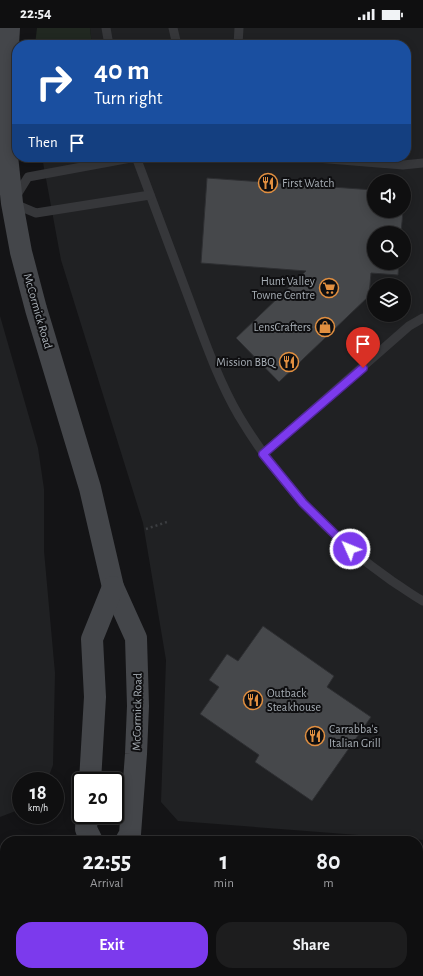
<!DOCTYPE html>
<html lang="en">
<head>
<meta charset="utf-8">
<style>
  :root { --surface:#0f0f10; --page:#1d1d1e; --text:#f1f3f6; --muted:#9b9c9f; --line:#2f2f30; --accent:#7c3aed }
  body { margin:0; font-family:"Alegreya Sans",sans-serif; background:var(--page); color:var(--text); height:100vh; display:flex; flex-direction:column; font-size:15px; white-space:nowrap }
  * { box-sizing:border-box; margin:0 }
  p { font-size:13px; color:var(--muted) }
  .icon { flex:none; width:22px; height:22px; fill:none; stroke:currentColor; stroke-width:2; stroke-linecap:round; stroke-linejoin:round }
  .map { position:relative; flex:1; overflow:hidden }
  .sheet { position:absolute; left:0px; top:808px; width:423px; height:140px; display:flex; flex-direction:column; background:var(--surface); border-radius:16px 16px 0 0; box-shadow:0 2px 10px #0003,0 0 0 1px var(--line) }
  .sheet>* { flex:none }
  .top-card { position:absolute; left:12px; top:12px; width:399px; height:122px; border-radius:16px; box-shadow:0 2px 10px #0003,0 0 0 1px var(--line); background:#1a4fa0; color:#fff; overflow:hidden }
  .fabs { position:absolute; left:367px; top:146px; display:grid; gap:8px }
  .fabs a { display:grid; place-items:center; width:44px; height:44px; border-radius:50%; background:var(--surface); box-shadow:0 2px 10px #0003,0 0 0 1px var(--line); font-size:20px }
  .speed { position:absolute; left:12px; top:744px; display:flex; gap:8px; font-size:20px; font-weight:700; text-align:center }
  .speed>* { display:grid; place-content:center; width:52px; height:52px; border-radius:50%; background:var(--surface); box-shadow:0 2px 10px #0003,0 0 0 1px var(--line); line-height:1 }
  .speed small { font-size:10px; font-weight:400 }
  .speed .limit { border:2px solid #111; border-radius:6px; background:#fff; color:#111 }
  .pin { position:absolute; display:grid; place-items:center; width:34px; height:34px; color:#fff; margin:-41px -17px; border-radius:50% 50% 50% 0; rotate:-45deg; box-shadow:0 0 4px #0007 }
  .pin .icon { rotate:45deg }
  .me { position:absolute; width:44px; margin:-22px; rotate:314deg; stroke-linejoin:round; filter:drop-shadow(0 0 3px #0008) }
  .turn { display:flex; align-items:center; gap:14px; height:84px; padding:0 16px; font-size:18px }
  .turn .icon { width:52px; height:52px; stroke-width:2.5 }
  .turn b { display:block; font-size:28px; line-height:34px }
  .then { display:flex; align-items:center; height:38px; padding:0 16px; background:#0003; gap:8px; font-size:15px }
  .eta { display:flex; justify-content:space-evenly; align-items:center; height:68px; text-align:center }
  .eta b { font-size:24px; font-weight:700; line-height:28px }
  .button { display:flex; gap:8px; margin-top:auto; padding:8px 16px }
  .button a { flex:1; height:46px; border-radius:16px; background:var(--accent); color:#fff; font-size:16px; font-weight:700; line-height:46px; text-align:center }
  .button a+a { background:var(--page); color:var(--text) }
  .status { display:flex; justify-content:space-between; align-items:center; height:28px; padding:0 20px; background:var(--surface); direction:ltr }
  .status svg { height:11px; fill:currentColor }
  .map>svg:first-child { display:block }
</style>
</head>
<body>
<div class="status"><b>22:54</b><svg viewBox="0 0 49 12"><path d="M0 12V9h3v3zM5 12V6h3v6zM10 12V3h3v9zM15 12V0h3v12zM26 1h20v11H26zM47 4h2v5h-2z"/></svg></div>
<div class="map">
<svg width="423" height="948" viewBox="0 0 423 948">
  <rect width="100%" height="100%" fill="#141416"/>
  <g fill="#202123" fill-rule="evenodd">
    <path d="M90,0H423V812L178,793L161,774L166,632L143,495L61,232L42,129H406V17H92ZM374,153H404V183H374ZM374,205H404V235H374ZM374,257H404V287H374Z"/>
    <path d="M0,288L38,420L44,461V523L55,645L53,737L47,753H21V781L0,789Z"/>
    <path d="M0,940H5V943H77L188,948H0Z"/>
  </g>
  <path fill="#212821" d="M37,0H90L92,17H35Z"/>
  <g fill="#46484b" stroke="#2e2f32">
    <path d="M207,150L374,162V183H403L401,205H374V235H399L398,247L371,245L369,268L279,354L236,310L306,243L201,235Z"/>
    <path d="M263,598L334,648L327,659L371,689L312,773L255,734L259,727L200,686L219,659L209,652L227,626L238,633Z"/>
  </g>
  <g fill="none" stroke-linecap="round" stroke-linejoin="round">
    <g stroke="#3c3e41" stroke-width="2.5" stroke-dasharray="2 3" stroke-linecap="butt">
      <path d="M146,501L167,494"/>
      <path d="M61,948H68"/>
      <path d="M141,948V944"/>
    </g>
    <g stroke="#36373a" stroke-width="9">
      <path d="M106,0L109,17"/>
      <path d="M173,0L177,17"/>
      <path d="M238,17L239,0"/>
      <path d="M136,129C153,175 171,222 188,268C203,308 217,350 239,388C278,453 330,510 392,553C403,560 412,567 423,573"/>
      <path d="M136,129L28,149L12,175L36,185L150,167"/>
      <path d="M304,129L403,137L423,135"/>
      <path d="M263,426L409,298L423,290"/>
    </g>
    <g stroke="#44464a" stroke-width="22">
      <path d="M9,0L6,50L5,89L7,128L12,175L21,224L36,281L90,460L113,559L136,610L138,678L136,726L130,806L126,813"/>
      <path d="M90,753L95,669L92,611L113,559"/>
      <path d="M87,787L86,801L92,813"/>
      <path d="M100,948V943"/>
    </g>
    <g stroke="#525559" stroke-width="22">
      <path d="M0,835H5"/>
      <path d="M418,864L423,865"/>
      <path d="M0,906H5"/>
      <path d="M418,931L423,932"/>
      <path d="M226,948L240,943"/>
    </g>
  </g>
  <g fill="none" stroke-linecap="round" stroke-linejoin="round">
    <defs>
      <path id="route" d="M350,521L303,475L263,426L363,340"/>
    </defs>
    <use href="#route" stroke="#51269a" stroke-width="10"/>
    <use href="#route" stroke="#7c3aed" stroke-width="7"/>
  </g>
  <defs>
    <symbol id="restaurant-ring" viewBox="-11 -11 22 22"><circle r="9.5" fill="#0f0f11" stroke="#e18f40" stroke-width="1.5"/><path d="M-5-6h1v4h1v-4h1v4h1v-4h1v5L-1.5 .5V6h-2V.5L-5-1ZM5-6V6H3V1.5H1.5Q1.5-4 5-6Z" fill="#e18f40"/></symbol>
    <symbol id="supermarket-ring" viewBox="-11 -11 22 22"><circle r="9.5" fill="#0f0f11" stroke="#e18f40" stroke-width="1.5"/><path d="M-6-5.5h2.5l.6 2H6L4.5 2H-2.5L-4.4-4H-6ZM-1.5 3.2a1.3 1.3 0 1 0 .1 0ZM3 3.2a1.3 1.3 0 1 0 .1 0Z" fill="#e18f40"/></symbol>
    <symbol id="shop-ring" viewBox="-11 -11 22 22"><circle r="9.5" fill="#0f0f11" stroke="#e18f40" stroke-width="1.5"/><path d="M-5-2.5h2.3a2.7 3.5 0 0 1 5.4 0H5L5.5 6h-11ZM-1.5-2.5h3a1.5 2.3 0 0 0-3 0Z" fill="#e18f40"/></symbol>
  </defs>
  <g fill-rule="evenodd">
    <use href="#restaurant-ring" x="257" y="144" width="22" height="22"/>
    <use href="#supermarket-ring" x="318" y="249" width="22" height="22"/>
    <use href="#shop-ring" x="314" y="288" width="22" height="22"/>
    <use href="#restaurant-ring" x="278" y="323" width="22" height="22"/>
    <use href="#restaurant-ring" x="242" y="661" width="22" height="22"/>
    <use href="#restaurant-ring" x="304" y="697" width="22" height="22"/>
  </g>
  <g text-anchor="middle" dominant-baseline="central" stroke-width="4" stroke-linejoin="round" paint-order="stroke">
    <g font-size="12" fill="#a7aeb5" stroke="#0f0f11" text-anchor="start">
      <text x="282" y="155">First Watch</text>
      <text x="315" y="253" text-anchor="end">Hunt Valley<tspan x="315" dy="14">Towne Centre</tspan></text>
      <text x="311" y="299" text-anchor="end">LensCrafters</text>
      <text x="275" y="334" text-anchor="end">Mission BBQ</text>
      <text x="267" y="665">Outback<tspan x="267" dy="14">Steakhouse</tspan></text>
      <text x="329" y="701">Carrabba's<tspan x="329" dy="14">Italian Grill</tspan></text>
    </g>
    <g font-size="12" fill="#a7aeb5" stroke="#0f0f11">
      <text transform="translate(38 283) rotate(74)">McCormick Road</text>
      <text transform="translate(137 684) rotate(-89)">McCormick Road</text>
    </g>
  </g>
</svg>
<div class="fabs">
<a><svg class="icon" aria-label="sound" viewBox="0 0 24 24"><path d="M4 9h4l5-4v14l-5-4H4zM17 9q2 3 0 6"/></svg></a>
<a><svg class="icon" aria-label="search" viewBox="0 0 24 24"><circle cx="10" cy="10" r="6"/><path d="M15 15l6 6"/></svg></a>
<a><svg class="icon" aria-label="layers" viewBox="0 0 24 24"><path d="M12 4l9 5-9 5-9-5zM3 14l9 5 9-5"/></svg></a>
</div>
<div class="speed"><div>18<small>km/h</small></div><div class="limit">20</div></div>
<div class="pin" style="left:363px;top:340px;background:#d93025"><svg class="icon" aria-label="arrive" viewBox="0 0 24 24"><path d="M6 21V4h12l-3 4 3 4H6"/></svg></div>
<svg class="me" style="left:350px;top:521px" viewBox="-20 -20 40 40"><circle r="17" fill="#7c3aed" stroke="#fff" stroke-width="3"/><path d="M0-11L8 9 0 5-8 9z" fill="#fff"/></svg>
<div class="top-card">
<div class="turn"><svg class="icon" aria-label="right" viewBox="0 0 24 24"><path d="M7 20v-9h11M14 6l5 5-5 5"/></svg><div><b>40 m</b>Turn right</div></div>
<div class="then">Then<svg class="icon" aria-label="arrive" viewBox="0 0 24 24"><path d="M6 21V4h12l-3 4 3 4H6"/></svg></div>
</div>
<section class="sheet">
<div class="eta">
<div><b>22:55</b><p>Arrival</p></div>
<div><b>1</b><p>min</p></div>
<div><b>80</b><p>m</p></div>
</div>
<div class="button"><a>Exit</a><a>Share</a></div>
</section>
</div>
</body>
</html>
